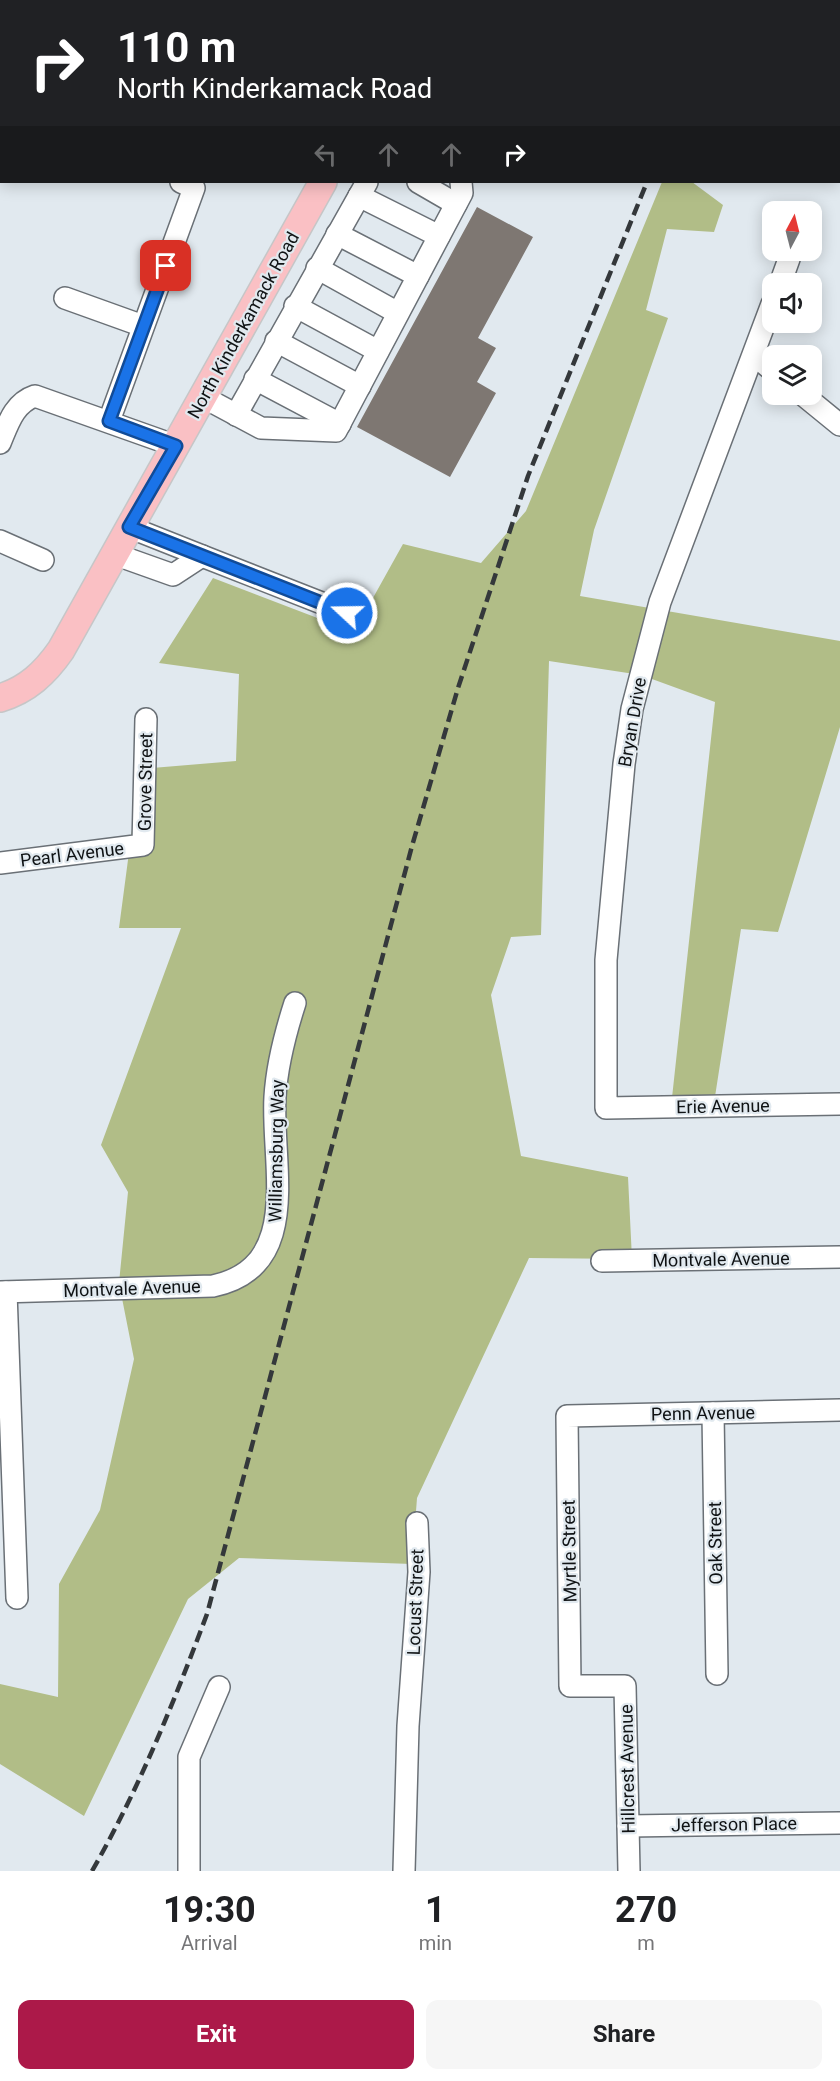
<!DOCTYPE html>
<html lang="en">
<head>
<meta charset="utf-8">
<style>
  :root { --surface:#fff; --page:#f6f6f6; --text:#202124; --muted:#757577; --accent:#ac1949 }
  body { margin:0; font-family:Roboto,sans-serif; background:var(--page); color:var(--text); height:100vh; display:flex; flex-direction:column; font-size:22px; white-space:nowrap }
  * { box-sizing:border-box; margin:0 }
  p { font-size:20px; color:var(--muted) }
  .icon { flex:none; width:33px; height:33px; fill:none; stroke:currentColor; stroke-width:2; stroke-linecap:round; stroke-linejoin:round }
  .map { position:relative; height:1871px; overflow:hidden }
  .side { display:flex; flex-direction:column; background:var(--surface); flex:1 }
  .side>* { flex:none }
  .top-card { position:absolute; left:0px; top:0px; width:840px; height:183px; box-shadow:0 3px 15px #0003; background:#202124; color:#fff; overflow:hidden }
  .needle { width:39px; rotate:7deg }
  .controls { position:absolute; left:762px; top:201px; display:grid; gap:12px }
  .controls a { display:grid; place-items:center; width:60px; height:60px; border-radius:12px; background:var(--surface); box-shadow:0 3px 15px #0003; font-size:30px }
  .pin { position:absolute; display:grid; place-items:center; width:51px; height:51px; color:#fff; margin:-26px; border-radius:12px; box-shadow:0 3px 9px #0006 }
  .me { position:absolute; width:66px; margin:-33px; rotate:291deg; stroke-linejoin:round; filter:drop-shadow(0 0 4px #0008) }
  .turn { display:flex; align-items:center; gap:21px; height:126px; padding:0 18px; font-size:27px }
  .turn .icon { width:78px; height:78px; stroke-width:2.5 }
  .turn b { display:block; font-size:42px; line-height:51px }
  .lanes { display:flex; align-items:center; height:57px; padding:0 18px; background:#0003; justify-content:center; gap:30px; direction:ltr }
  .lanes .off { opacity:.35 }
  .eta { display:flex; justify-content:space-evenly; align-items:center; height:102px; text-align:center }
  .eta b { font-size:36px; font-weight:700; line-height:42px }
  .button { display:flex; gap:12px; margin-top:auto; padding:12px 18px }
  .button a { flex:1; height:69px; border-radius:12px; background:var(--accent); color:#fff; font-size:24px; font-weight:700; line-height:69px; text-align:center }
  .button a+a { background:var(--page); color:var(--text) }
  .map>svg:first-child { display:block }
</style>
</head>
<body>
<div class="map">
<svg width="840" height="1871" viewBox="0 0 840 1871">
  <rect width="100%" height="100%" fill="#e1e9ef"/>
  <path fill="#b1bd87" d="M662,182H692L723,205L714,232L667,229L646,310L668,318L594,530L580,596L840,641V727L778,932L741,929L714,1103L671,1107L715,702L641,675L549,661L541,935L511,937L491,995L521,1156L628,1177L632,1259L529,1258L417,1498L412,1564L239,1558L188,1599L84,1816L0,1764V1684L58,1697L59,1584L100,1510L134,1359L119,1283L128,1192L101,1145L181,928H119L140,769L236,761L239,674L159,663L213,578L354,632L403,544L481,563L526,511Z"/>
  <path fill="#7e7772" d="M477,207L533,237L478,338L496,348L477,382L496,393L450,477L357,427Z"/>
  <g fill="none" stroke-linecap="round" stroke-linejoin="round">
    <defs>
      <g id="minor">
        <path d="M253,0L255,2"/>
        <path d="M525,0L527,2"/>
        <path d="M838,36L840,32"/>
        <path d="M418,182L456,204"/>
        <path d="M359,196L439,236"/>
        <path d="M337,234L418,276"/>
        <path d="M317,268L398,313"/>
        <path d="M780,284L789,259"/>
        <path d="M65,298L143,326"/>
        <path d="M772,304L660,602L632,709L624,764L606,960V1108L840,1104"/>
        <path d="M295,306L378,351"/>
        <path d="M276,341L360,386"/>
        <path d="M754,355L772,370"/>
        <path d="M255,379L340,424"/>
        <path d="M802,394L840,425"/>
        <path d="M203,397L261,428L336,431L462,193L461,182"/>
        <path d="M236,415L367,182"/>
        <path d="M109,421L194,188L181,182"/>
        <path d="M0,443C8,424 14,403 35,396L176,446"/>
        <path d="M0,541L43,560"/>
        <path d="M114,554L173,575L202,556L129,527"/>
        <path d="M202,556L347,613"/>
        <path d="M0,863L143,845L146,719"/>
        <path d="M602,1261L840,1257"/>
        <path d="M0,1292L213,1286C304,1267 271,1164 275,1097C277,1064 285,1034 295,1003"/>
        <path d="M6,1292L17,1598"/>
        <path d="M713,1413L717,1674"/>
        <path d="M628,1826L840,1823"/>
        <path d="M189,1871V1757L219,1687"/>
        <path d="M404,1871L408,1726L419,1572L417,1523"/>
        <path d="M629,1871L625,1686H570L567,1416L840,1410"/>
      </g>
      <g id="major">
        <path d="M452,2L453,0"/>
        <path d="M0,698C27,690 45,673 61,650L323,182"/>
      </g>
    </defs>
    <use href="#minor" stroke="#6a7076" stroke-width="24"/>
    <use href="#major" stroke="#c6c6c7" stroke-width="30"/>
    <use href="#minor" stroke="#fff" stroke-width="21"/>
    <use href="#major" stroke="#fac0c4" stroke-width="27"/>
    <g stroke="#34383b" stroke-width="4.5" stroke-dasharray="12 6" stroke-linecap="butt">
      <path d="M722,2V0"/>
      <path d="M92,1871C139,1789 174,1702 207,1614L412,846L458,688L528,476L647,182"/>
    </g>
  </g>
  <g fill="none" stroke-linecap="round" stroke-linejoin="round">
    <defs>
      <path id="route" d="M166,266L109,421L176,446L129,527L347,613"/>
    </defs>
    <use href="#route" stroke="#114b97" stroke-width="15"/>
    <use href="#route" stroke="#1a73e8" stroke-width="10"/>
  </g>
  <g text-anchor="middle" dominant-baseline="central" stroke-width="4.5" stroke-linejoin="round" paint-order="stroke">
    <g font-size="18" fill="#101315" stroke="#e1e9ef">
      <text transform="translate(243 325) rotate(-61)">North Kinderkamack Road</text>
      <text transform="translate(632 722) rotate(-80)">Bryan Drive</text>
      <text transform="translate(145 782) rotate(-89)">Grove Street</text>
      <text transform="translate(72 854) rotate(-7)">Pearl Avenue</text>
      <text transform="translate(723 1106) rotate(-1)">Erie Avenue</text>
      <text transform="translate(276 1151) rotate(-89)">Williamsburg Way</text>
      <text transform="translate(721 1259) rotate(-1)">Montvale Avenue</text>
      <text transform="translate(132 1288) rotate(-2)">Montvale Avenue</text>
      <text transform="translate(703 1413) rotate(-1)">Penn Avenue</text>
      <text transform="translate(715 1543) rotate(-91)">Oak Street</text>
      <text transform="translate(569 1551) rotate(-91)">Myrtle Street</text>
      <text transform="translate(415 1602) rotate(-88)">Locust Street</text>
      <text transform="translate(627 1769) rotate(-91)">Hillcrest Avenue</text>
      <text transform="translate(734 1824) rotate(-1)">Jefferson Place</text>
    </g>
  </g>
</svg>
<div class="controls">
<a><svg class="needle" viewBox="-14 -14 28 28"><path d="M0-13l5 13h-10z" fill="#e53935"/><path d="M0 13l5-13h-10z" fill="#757577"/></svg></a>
<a><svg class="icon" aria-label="sound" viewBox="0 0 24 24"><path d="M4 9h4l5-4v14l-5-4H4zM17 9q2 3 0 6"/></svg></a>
<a><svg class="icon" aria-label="layers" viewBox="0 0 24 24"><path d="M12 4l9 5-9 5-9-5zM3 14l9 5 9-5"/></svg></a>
</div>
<div class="pin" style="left:166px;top:266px;background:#d93025"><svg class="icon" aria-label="arrive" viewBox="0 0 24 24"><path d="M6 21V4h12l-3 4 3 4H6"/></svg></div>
<svg class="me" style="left:347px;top:613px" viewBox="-20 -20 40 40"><circle r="17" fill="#1a73e8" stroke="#fff" stroke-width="3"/><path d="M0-11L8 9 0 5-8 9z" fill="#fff"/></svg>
<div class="top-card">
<div class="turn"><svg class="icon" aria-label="right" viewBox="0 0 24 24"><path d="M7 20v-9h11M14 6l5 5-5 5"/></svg><div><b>110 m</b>North Kinderkamack Road</div></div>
<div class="lanes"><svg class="icon off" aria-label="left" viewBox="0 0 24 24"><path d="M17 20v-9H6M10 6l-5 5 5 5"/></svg><svg class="icon off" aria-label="ahead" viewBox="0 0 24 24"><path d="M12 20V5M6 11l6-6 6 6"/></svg><svg class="icon off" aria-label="ahead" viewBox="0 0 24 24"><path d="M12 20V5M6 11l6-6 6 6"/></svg><svg class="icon" aria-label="right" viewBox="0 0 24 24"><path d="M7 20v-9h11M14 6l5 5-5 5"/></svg></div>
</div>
</div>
<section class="side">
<div class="eta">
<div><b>19:30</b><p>Arrival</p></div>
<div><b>1</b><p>min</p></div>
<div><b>270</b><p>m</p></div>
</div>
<div class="button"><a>Exit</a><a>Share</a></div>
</section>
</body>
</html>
